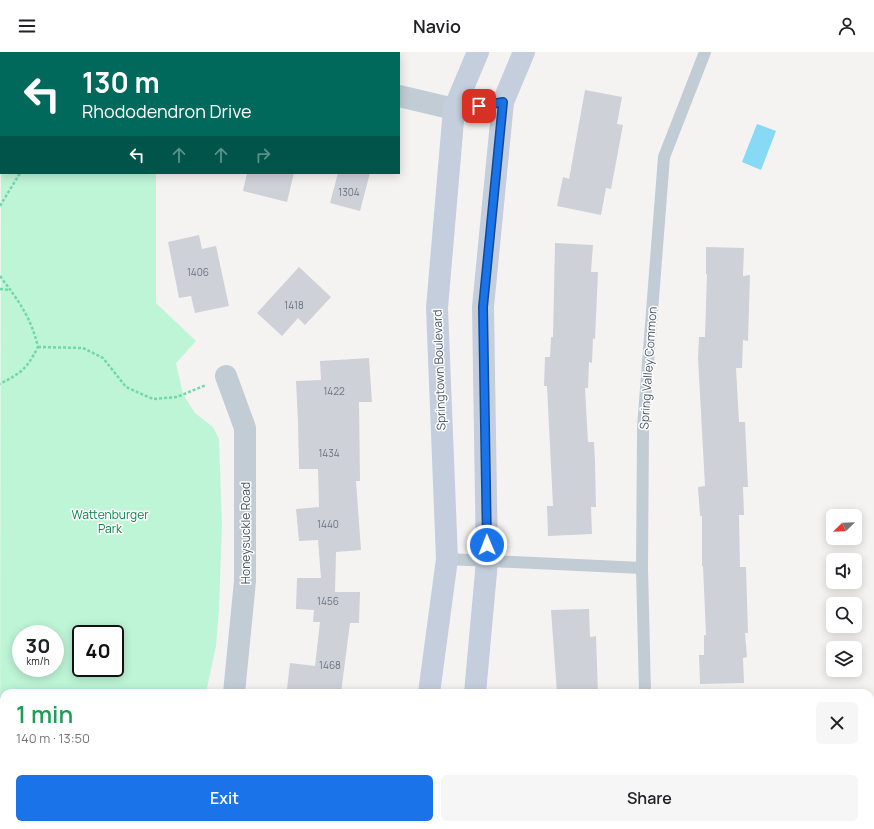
<!DOCTYPE html>
<html lang="en">
<head>
<meta charset="utf-8">
<style>
  :root { --surface:#fff; --page:#f6f6f6; --text:#202124; --muted:#757577; --accent:#1a73e8 }
  body { margin:0; font-family:Manrope,sans-serif; background:var(--page); color:var(--text); height:100vh; display:flex; flex-direction:column; font-size:15px; white-space:nowrap }
  * { box-sizing:border-box; margin:0 }
  p { font-size:13px; color:var(--muted) }
  .icon { flex:none; width:22px; height:22px; fill:none; stroke:currentColor; stroke-width:2; stroke-linecap:round; stroke-linejoin:round }
  .map { position:relative; flex:1; overflow:hidden }
  .side { position:absolute; left:0px; top:637px; width:874px; height:140px; display:flex; flex-direction:column; background:var(--surface); border-radius:12px 12px 0 0; box-shadow:0 2px 10px #0003 }
  .side>* { flex:none }
  .guide { position:absolute; left:0px; top:0px; width:400px; height:122px; box-shadow:0 2px 10px #0003; background:#00695c; color:#fff; overflow:hidden }
  .needle { width:26px; rotate:247deg }
  .controls { position:absolute; left:826px; top:457px; display:grid; gap:8px }
  .controls a { display:grid; place-items:center; width:36px; height:36px; border-radius:6px; background:var(--surface); box-shadow:0 2px 10px #0003; font-size:20px }
  .speed { position:absolute; left:12px; top:573px; display:flex; gap:8px; font-size:20px; font-weight:700; text-align:center }
  .speed>* { display:grid; place-content:center; width:52px; height:52px; border-radius:50%; background:var(--surface); box-shadow:0 2px 10px #0003; line-height:1 }
  .speed small { font-size:10px; font-weight:400 }
  .speed .limit { border:2px solid #111; border-radius:6px; background:#fff; color:#111 }
  .pin { position:absolute; display:grid; place-items:center; width:34px; height:34px; color:#fff; margin:-17px; border-radius:8px; box-shadow:0 2px 6px #0006 }
  .me { position:absolute; width:44px; margin:-22px; rotate:359deg; stroke-linejoin:round; filter:drop-shadow(0 0 3px #0008) }
  .turn { display:flex; align-items:center; gap:14px; height:84px; padding:0 16px; font-size:18px }
  .turn .icon { width:52px; height:52px; stroke-width:2.5 }
  .turn b { display:block; font-size:28px; line-height:34px }
  .lanes { display:flex; align-items:center; height:38px; padding:0 16px; background:#0003; justify-content:center; gap:20px; direction:ltr }
  .lanes .off { opacity:.35 }
  .round { display:grid; place-items:center; flex:none; width:42px; height:42px; border-radius:6px; background:var(--page) }
  .summary { display:flex; align-items:center; justify-content:space-between; height:68px; padding:0 16px }
  h1 { font-size:24px; font-weight:600; line-height:30px; color:#1e9e55 }
  .primary-button { display:flex; gap:8px; margin-top:auto; padding:8px 16px }
  .primary-button a { flex:1; height:46px; border-radius:6px; background:var(--accent); color:#fff; font-size:16px; font-weight:600; line-height:46px; text-align:center }
  .primary-button a+a { background:var(--page); color:var(--text) }
  header { display:flex; justify-content:space-between; align-items:center; height:52px; padding:0 16px; background:var(--surface); font-size:18px; font-weight:600 }
  .map>svg:first-child { display:block }
</style>
</head>
<body>
<header><svg class="icon" aria-label="menu" viewBox="0 0 24 24"><path d="M4 6h16M4 12h16M4 18h16"/></svg>Navio<svg class="icon" aria-label="person" viewBox="0 0 24 24"><circle cx="12" cy="8" r="4"/><path d="M4 21q1-7 8-7t8 7"/></svg></header>
<div class="map">
<svg width="874" height="777" viewBox="0 0 874 777">
  <rect width="100%" height="100%" fill="#f5f3f2"/>
  <path fill="#bef5d7" fill-rule="evenodd" d="M1,74V121H156V251L196,289L176,311L183,342L195,361L213,375L219,387L222,473L219,558L216,594L206,641H4V773H168L166,777H0ZM21,582H55V616H21ZM81,582H115V616H81Z"/>
  <path fill="#87d9f6" d="M757,72L776,79L761,118L742,110Z"/>
  <g fill="#ced1d8">
    <path d="M585,38L622,45L617,72L623,73L611,137L606,136L601,163L557,154L563,125L569,127Z"/>
    <path d="M247,121H294L287,150L243,139Z"/>
    <path d="M338,121H370L360,159L330,151Z"/>
    <path d="M199,183L202,197L216,194L229,254L195,261L191,244L179,246L168,190Z"/>
    <path d="M555,191L593,193L591,220H598L595,287L593,286L592,311L589,310L588,336H585L588,390H594L595,410L596,455H591L592,482L548,484L547,454H553L547,334H544L545,305H550L551,285H553Z"/>
    <path d="M706,195L744,196L743,224L750,223L748,289L743,288L742,316H736L739,370H745L748,435H743L744,463H739L740,515H746L748,581H745L747,605L743,606L744,631L700,632L699,603H704V583H706L703,514H702V464H700L698,435L705,434L698,306L699,285H705L707,222H706Z"/>
    <path d="M299,215L331,245L305,273L298,266L282,284L257,261Z"/>
    <path d="M369,306L372,350H359L360,429H356L361,498L336,500L335,540H360L359,571H350L341,641H321L287,637L290,611L315,614L320,570H313L314,558L296,557L297,526H321L318,488L299,489L296,457L319,455L318,417H299L298,369L296,329L321,328L320,309Z"/>
    <path d="M589,557L590,585L596,584L598,641H557L551,558Z"/>
  </g>
  <g fill="none" stroke-linecap="round" stroke-linejoin="round">
    <g stroke="#72d7ab" stroke-width="2.5" stroke-dasharray="3 2" stroke-linecap="butt">
      <path d="M0,154L20,121"/>
      <path d="M0,224C18,248 31,265 38,295C26,318 22,320 0,332"/>
      <path d="M0,237L10,238"/>
      <path d="M38,295L83,296L103,306L126,335L153,347L177,345L206,333"/>
      <path d="M0,742L4,749"/>
      <path d="M0,751L4,750"/>
      <path d="M19,773L22,777"/>
    </g>
    <g stroke="#c2ccd5" stroke-width="12">
      <path d="M447,507L642,516"/>
      <path d="M645,641L642,516L643,375L664,105L705,0"/>
      <path d="M648,773V777"/>
    </g>
    <g stroke="#c2ccd5" stroke-width="22">
      <path d="M225,0L229,1"/>
      <path d="M97,1L100,0"/>
      <path d="M0,39H1"/>
      <path d="M399,44L454,57L503,50"/>
      <path d="M226,324L245,376V529L234,641"/>
      <path d="M230,773L241,777"/>
      <path d="M195,777L197,773"/>
    </g>
    <g stroke="#c4cedd" stroke-width="22">
      <path d="M429,641L447,507L437,256L454,57L478,0"/>
      <path d="M475,641L487,509L483,255L503,50L524,0"/>
      <path d="M395,777L396,773"/>
      <path d="M442,777L443,773"/>
    </g>
  </g>
  <g fill="none" stroke-linecap="round" stroke-linejoin="round">
    <defs>
      <path id="route" d="M479,54L503,50L483,255L487,493"/>
    </defs>
    <use href="#route" stroke="#114b97" stroke-width="10"/>
    <use href="#route" stroke="#1a73e8" stroke-width="7"/>
  </g>
  <g text-anchor="middle" dominant-baseline="central" stroke-width="3" stroke-linejoin="round" paint-order="stroke">
    <g font-size="10" fill="#6a7380">
      <text x="349" y="140">1304</text>
      <text x="198" y="220">1406</text>
      <text x="294" y="253">1418</text>
      <text x="334" y="339">1422</text>
      <text x="329" y="401">1434</text>
      <text x="328" y="472">1440</text>
      <text x="328" y="549">1456</text>
      <text x="330" y="613">1468</text>
    </g>
    <g font-size="12" fill="#485463" stroke="#fff">
      <text transform="translate(648 316) rotate(-86)">Spring Valley Common</text>
      <text transform="translate(439 318) rotate(-92)">Springtown Boulevard</text>
      <text transform="translate(245 481) rotate(-90)">Honeysuckle Road</text>
    </g>
    <g font-size="12" fill="#0d824f" stroke="#fff">
      <text x="110" y="462">Wattenburger<tspan x="110" dy="14">Park</tspan></text>
    </g>
  </g>
</svg>
<div class="controls">
<a><svg class="needle" viewBox="-14 -14 28 28"><path d="M0-13l5 13h-10z" fill="#e53935"/><path d="M0 13l5-13h-10z" fill="#757577"/></svg></a>
<a><svg class="icon" aria-label="sound" viewBox="0 0 24 24"><path d="M4 9h4l5-4v14l-5-4H4zM17 9q2 3 0 6"/></svg></a>
<a><svg class="icon" aria-label="search" viewBox="0 0 24 24"><circle cx="10" cy="10" r="6"/><path d="M15 15l6 6"/></svg></a>
<a><svg class="icon" aria-label="layers" viewBox="0 0 24 24"><path d="M12 4l9 5-9 5-9-5zM3 14l9 5 9-5"/></svg></a>
</div>
<div class="speed"><div>30<small>km/h</small></div><div class="limit">40</div></div>
<div class="pin" style="left:479px;top:54px;background:#d93025"><svg class="icon" aria-label="arrive" viewBox="0 0 24 24"><path d="M6 21V4h12l-3 4 3 4H6"/></svg></div>
<svg class="me" style="left:487px;top:493px" viewBox="-20 -20 40 40"><circle r="17" fill="#1a73e8" stroke="#fff" stroke-width="3"/><path d="M0-11L8 9 0 5-8 9z" fill="#fff"/></svg>
<div class="guide">
<div class="turn"><svg class="icon" aria-label="left" viewBox="0 0 24 24"><path d="M17 20v-9H6M10 6l-5 5 5 5"/></svg><div><b>130 m</b>Rhododendron Drive</div></div>
<div class="lanes"><svg class="icon" aria-label="left" viewBox="0 0 24 24"><path d="M17 20v-9H6M10 6l-5 5 5 5"/></svg><svg class="icon off" aria-label="ahead" viewBox="0 0 24 24"><path d="M12 20V5M6 11l6-6 6 6"/></svg><svg class="icon off" aria-label="ahead" viewBox="0 0 24 24"><path d="M12 20V5M6 11l6-6 6 6"/></svg><svg class="icon off" aria-label="right" viewBox="0 0 24 24"><path d="M7 20v-9h11M14 6l5 5-5 5"/></svg></div>
</div>
<section class="side">
<div class="summary"><div><h1>1 min</h1><p>140 m · 13:50</p></div><a class="round"><svg class="icon" aria-label="close" viewBox="0 0 24 24"><path d="M6 6l12 12M18 6L6 18"/></svg></a></div>
<div class="primary-button"><a>Exit</a><a>Share</a></div>
</section>
</div>
</body>
</html>
